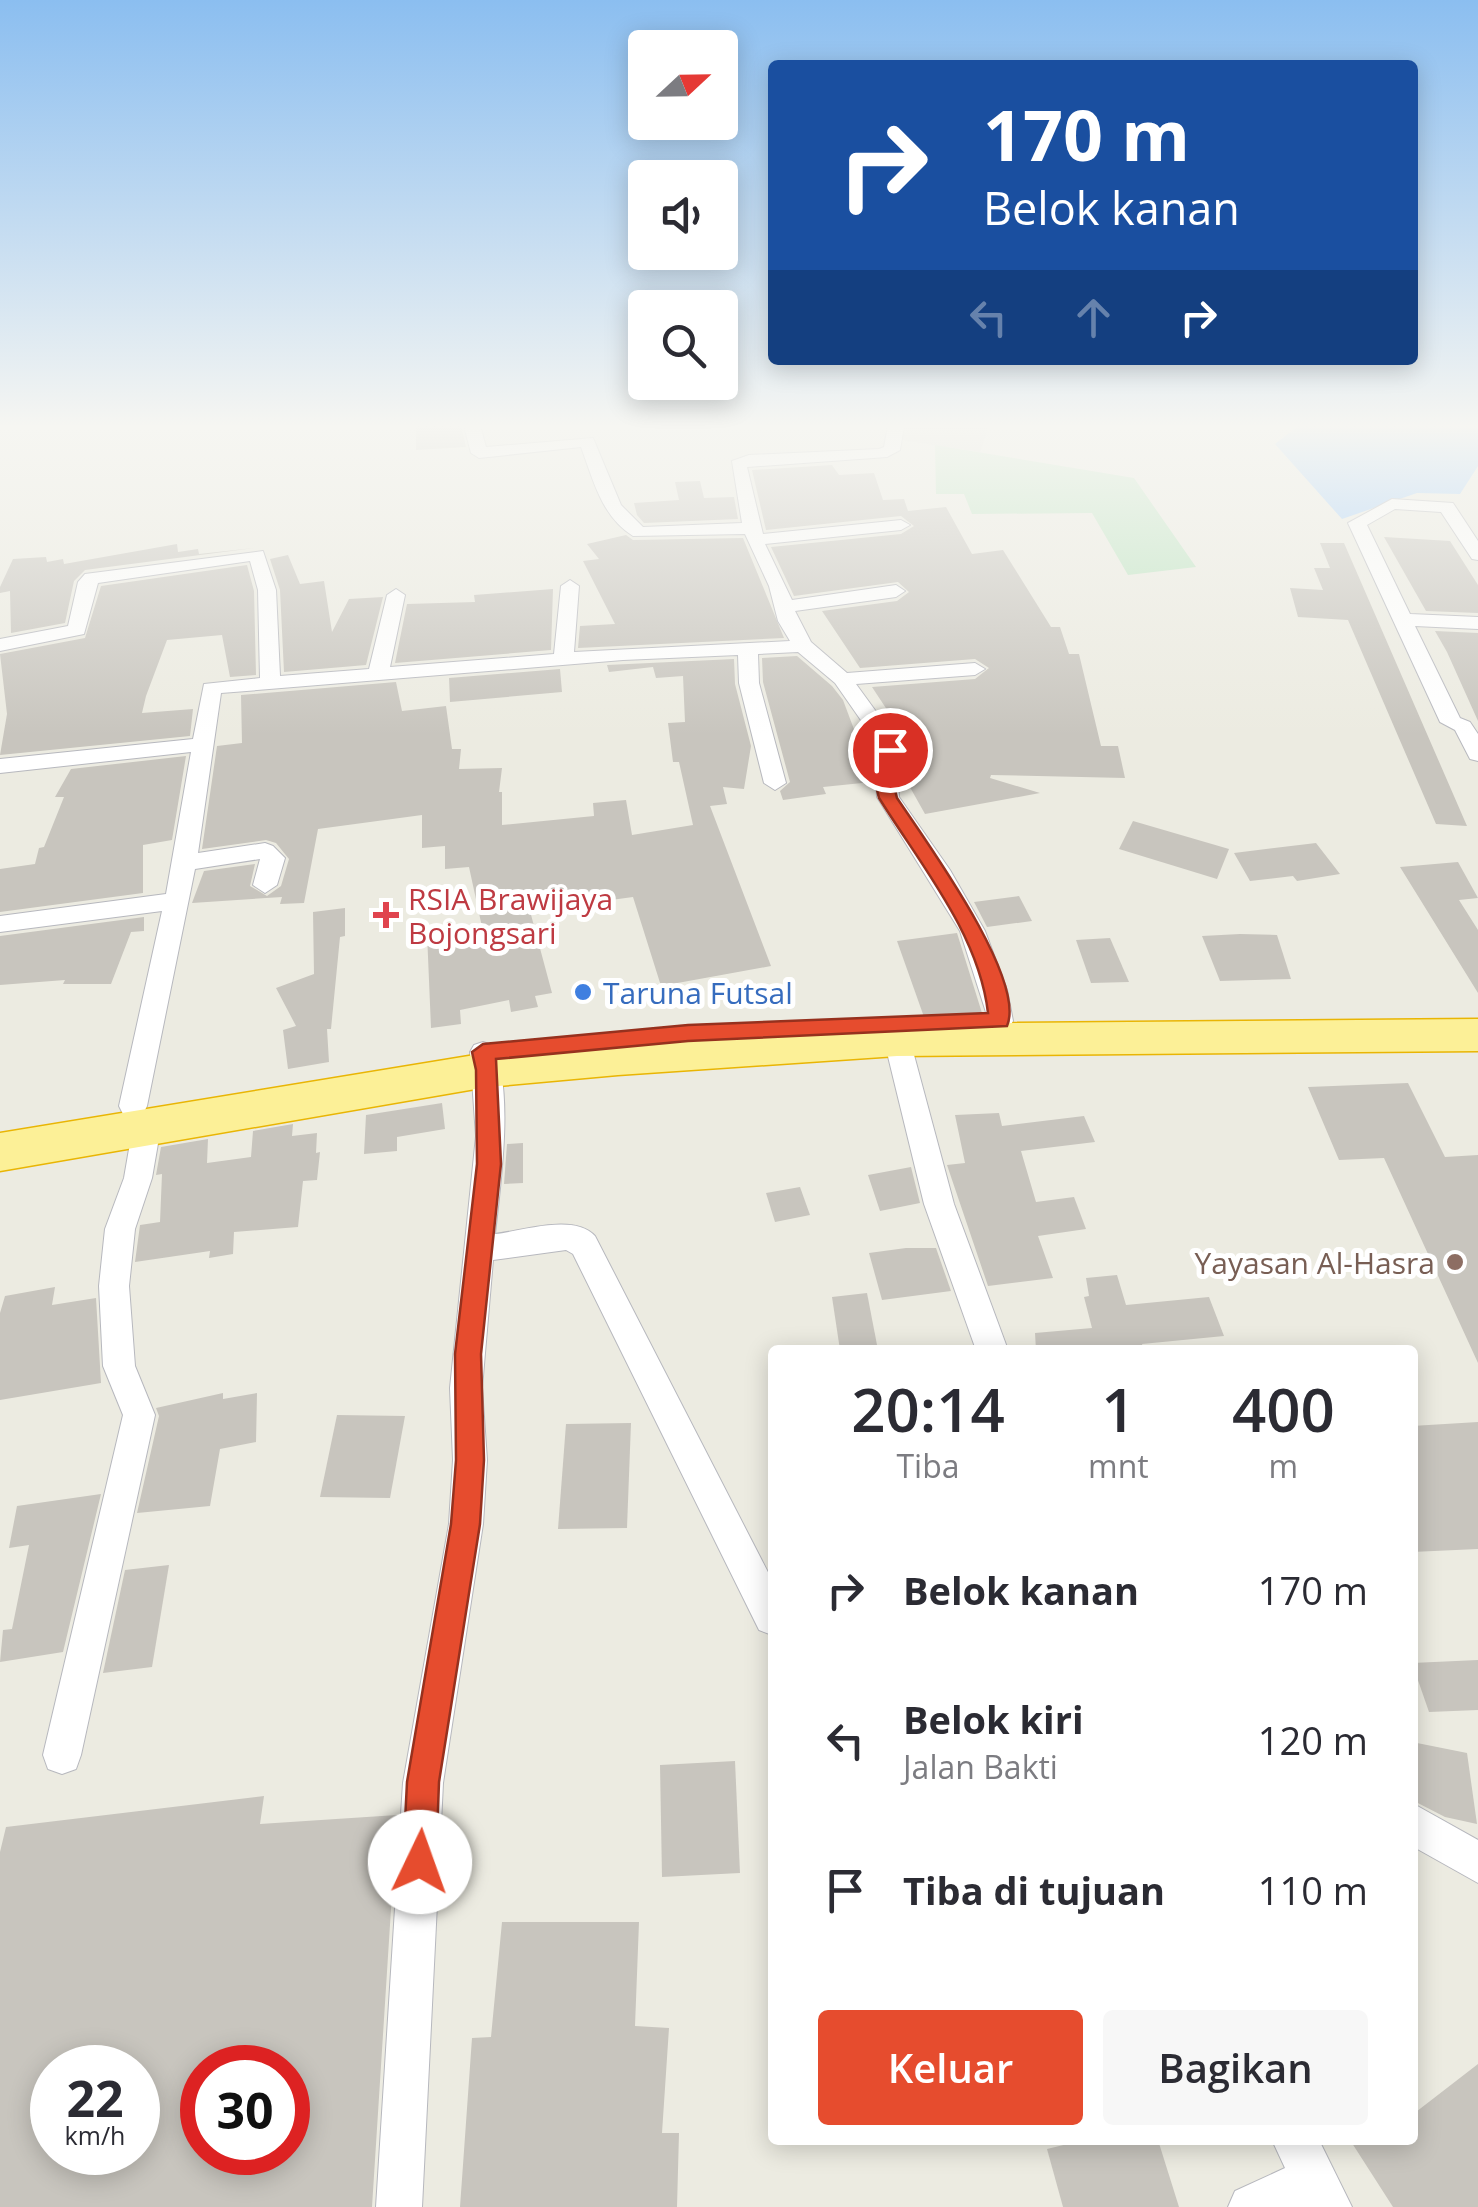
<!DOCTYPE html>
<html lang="id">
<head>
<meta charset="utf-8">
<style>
  :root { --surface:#fff; --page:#f7f7f7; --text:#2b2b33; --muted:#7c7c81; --accent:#e64c2e }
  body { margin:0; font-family:"Open Sans",sans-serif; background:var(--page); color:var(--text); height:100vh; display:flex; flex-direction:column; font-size:38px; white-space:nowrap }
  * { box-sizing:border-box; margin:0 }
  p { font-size:32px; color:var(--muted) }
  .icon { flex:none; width:55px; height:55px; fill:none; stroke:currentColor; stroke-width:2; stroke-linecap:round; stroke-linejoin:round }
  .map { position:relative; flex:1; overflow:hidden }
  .panel { position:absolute; left:768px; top:1345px; width:650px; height:800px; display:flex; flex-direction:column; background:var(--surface); border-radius:10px; box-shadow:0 5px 25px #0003 }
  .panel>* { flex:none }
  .banner { position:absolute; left:768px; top:60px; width:650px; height:305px; border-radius:10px; box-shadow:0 5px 25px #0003; background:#1a4fa0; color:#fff; overflow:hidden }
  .needle { width:65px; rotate:68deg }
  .tools { position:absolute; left:628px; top:30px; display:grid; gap:20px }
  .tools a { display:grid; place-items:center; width:110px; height:110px; border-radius:10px; background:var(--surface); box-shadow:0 5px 25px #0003; font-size:50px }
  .speed { position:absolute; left:30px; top:2045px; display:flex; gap:20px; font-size:50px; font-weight:700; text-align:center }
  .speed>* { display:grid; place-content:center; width:130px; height:130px; border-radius:50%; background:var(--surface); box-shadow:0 5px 25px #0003; line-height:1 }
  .speed small { font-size:25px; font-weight:400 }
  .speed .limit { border:15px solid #d22; background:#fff; color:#111 }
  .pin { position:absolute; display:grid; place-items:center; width:85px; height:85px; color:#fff; margin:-42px; border:5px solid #fff; border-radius:50%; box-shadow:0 2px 10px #0007 }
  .me { position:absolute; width:110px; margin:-55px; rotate:3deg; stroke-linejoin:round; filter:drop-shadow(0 0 8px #0008) }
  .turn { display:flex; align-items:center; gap:35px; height:210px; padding:0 50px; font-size:45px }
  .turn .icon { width:130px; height:130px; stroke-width:2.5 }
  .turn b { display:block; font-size:70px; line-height:85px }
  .lanes { display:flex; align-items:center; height:95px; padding:0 50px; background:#0003; justify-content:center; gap:50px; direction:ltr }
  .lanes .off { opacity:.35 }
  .eta { display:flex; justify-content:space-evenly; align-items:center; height:170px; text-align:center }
  .eta b { font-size:60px; font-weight:600; line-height:70px }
  .action { display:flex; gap:20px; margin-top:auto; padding:20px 50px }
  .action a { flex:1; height:115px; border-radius:10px; background:var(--accent); color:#fff; font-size:40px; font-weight:600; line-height:115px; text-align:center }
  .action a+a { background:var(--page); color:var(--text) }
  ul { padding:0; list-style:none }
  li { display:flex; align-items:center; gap:30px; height:150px; padding:0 50px }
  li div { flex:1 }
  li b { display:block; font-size:38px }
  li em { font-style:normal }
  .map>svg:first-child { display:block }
</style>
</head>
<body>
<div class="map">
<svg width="1478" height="2207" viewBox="0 0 1478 2207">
  <rect width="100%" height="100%" fill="#ecebe1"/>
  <path fill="#dedcd5" d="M903,426H989L980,452L901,440Z"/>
  <path fill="#bde4c1" d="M935,445L1134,478L1196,567L1128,575L1092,513L972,514L964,494H936Z"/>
  <path fill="#a0cdfd" d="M1298,426H1478V466L1460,494L1417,493L1342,519L1275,444Z"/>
  <g fill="#c8c5be" fill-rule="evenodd">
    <path d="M416,426H461L466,447L416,450Z"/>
    <path d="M832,465L839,475L874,473L883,500L904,499L908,511L946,507L972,554L1003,550L1051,627H1060L1069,654H1079L1101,746H1118L1125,778L991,775L990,778L1040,793L925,814L902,773L926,769L872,687L975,679L989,668L975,659L860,668L822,611L897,601L909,592L898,582L794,596L771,547L901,534L914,526L901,516L766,530L752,470Z"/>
    <path d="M700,481L704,498L734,497L738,519L644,523L637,515L634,503L679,500L675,482Z"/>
    <path d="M626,535L633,540L743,538L784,638L578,648L580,626L615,624L583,561L599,559L587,544Z"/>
    <path d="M1384,537L1450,541L1478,585V613L1426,611Z"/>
    <path d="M1320,543H1344L1467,826L1436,824L1348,620L1298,617L1290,588L1323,590L1314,568H1330Z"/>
    <path d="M177,544L178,552L198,549L199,554L254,548L85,570L74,581L65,623L11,633L10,591L0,593V587L13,559L46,557L47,562L63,559L64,564Z"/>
    <path d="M288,555L300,584L324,581L332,632L349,599L383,597L366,665L284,672L280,590L270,559Z"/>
    <path d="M247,565L254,591L256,675L230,677L222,635L167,640L146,696L142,713L193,709L190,736L0,755L7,714L0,654L85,638L101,586Z"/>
    <path d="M553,589L551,650L395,663L407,604L475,602L474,595Z"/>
    <path d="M1435,631L1478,633V721L1447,652Z"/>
    <path d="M797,656L832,686L843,700L855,732L851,733L872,782L823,787L826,794L783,800L780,791L790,782L763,682L762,658Z"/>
    <path d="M734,659L735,684L751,746L744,789L723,787L727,804L710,806L771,966L661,986L633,897L530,911L552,993L535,996L538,1007L511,1012L509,1000L460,1010L461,1024L431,1028L427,933L482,927L469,867L445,869V846L422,848V815L318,829L304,903L280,904L282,897L192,903L204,871L255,864L250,886L267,896L281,886L289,859L276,843L266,840L202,849L217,746L242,743L241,695L396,682L402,711L446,706L452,749H461L459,769L502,768L499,792H502V825L594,816L593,803L626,800L632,835L693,825L679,762H673L668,723L685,722L683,676L656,678L653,667L609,672L607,665Z"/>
    <path d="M560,669L562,692L450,702L449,678Z"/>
    <path d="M186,756L172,840L143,845V893L0,912V869L35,864L39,848L44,847L64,797H55L71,769Z"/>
    <path d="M1133,821L1229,849L1217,879L1119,849Z"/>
    <path d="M1316,843L1340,874L1297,881L1293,876L1250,881L1234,853Z"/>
    <path d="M1458,862L1478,898L1459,900L1478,930V993L1400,867Z"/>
    <path d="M1019,896L1032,921L987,927L974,902Z"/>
    <path d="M345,908V936L340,937L331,1029H327L329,1062L288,1069L283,1030L296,1026L276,988L314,974L313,912Z"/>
    <path d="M144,917V931L131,932L111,984H63L65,980L0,985V936Z"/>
    <path d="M957,933L982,1013L924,1017L897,941Z"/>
    <path d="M1240,934L1277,935L1291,979L1220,981L1202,936Z"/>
    <path d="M1110,938L1129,982L1091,983L1076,940Z"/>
    <path d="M1408,1083L1445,1157L1478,1155V1363L1384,1158L1339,1160L1308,1087Z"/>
    <path d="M442,1103L445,1129L397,1137V1151L364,1154L366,1115Z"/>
    <path d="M999,1113L1002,1126L1084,1116L1095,1142L1021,1151L1036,1202L1074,1197L1086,1229L1038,1236L1053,1278L988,1286L947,1165L965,1163L955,1115Z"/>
    <path d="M293,1124L292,1136L317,1133L316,1153L320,1152L317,1180L303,1181L298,1227L234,1232L233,1254L209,1258L210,1251L135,1262L140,1225L160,1222L162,1174L156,1175L161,1147L208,1139L207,1163L251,1157L253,1131Z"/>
    <path d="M523,1143V1183L504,1184L507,1144Z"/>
    <path d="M911,1167L920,1203L880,1211L868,1175Z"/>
    <path d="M800,1187L810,1215L775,1222L766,1193Z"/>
    <path d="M906,1248H936L951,1291L882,1300L869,1253Z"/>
    <path d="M1117,1275L1126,1305L1209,1297L1224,1336L1142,1344L1144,1350H1036L1035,1333L1092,1328L1084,1297L1089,1296L1086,1278Z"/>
    <path d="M55,1287L52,1305L96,1298L101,1383L0,1400V1313L5,1296Z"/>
    <path d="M867,1293L878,1350H840L832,1297Z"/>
    <path d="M223,1393V1399L257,1393L256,1442L220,1449L210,1506L137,1513L159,1416L156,1408Z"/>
    <path d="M337,1415L405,1416L390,1498L320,1497Z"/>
    <path d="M1478,1422V1549L1412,1552V1426Z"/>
    <path d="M631,1423L627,1528L558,1529L566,1424Z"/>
    <path d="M101,1494L63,1652L0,1662L3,1630L12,1629L29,1545L9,1548L17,1506Z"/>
    <path d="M169,1565L152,1667L103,1673L125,1570Z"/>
    <path d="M1478,1660V1710L1429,1712L1412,1663Z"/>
    <path d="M1412,1742L1467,1753L1477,1824L1445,1817L1412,1800Z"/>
    <path d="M735,1761L740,1873L662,1877L660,1765Z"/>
    <path d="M264,1796L260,1824L397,1815L372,2207H0V1852L6,1827ZM52,2068H138V2152H52ZM202,2068H288V2152H202Z"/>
    <path d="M502,1922H639L635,2026L669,2028L662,2133H679L677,2207H460L472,2038L491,2037Z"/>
    <path d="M1478,2064V2207H1393L1350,2140H1412V2115Z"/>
    <path d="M1084,2140H1158L1179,2207H1063L1047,2149Z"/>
  </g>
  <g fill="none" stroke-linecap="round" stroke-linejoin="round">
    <defs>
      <g id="minor">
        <path d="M464,426H480L486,447L593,438L621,505L643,527L742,523L732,461L749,455L879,449L884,447L888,426H904L900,450L887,457L747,467L763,534L901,520L910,525L901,530L765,544L792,600L896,585L905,591L896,597L795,611L811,642L847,673L975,663L985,669L975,675L856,684L896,739L899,797L950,870L985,931L1007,990L1013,1021L1009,1028H991L960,931L877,797L874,739L835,683L798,652L758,654L759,683L786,783L775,790L764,783L739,683L738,655L623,660L221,693L198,853L265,843L273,846L285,858L277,885L265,893L253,885L260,859L195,869L147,1106L143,1114L133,1117L123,1114L119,1106L162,911L0,932V916L166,894L191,752L0,773V759L193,739L204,684L260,678L258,590L250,561L98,583L84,634L0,651V639L68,626L78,582L85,574L263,551L276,590L280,676L369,669L387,595L396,589L405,595L390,667L554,654L561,586L570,580L579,586L574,652L790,641L778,621L769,586L745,534L633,536C601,516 593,479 581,447L479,458L471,453Z"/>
        <path d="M1392,499L1453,503L1478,541V560L1472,559L1441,512L1395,509L1367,525L1410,614L1478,617V629L1415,626L1460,718L1470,722L1478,734V761L1470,759L1455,730L1440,722L1348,523Z"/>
        <path d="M897,1030L906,1033L910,1040L954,1204L1008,1350H976L924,1204L884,1040L888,1033Z"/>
        <path d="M483,1042L492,1045C515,1086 500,1187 495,1234C523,1231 574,1213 595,1236L772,1580V1635L759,1630L573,1254L566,1250L493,1260L482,1388L487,1460L483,1524L443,1783L422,2207H376L403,1783L449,1524L453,1460L450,1388L476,1136L470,1052L474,1045Z"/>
        <path d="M147,1115L157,1118L161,1126L152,1178L135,1229L129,1286L135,1366L155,1415L81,1755L76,1769L62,1774L48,1769L43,1755L123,1415L103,1366L99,1286L105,1229L124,1178L133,1126L137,1118Z"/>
        <path d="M1412,1803L1478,1840V1883L1412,1846Z"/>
        <path d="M1272,2140H1319L1352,2207H1228L1235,2191L1285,2168Z"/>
      </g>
      <path id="trunk" d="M1478,1019V1051L897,1056L618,1075L487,1087L0,1171V1133L487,1053L618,1041L897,1024Z"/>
    </defs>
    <use href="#minor" stroke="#b7b8be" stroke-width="2"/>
    <use href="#trunk" stroke="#e9b504" stroke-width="3"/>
    <use href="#minor" fill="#fff" fill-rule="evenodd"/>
    <use href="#trunk" fill="#fcf097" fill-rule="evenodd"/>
  </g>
  <linearGradient id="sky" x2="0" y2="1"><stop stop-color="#8bbef0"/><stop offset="0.58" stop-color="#f6f6f2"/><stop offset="1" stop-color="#f6f6f2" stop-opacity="0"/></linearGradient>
  <rect width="1478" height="735" fill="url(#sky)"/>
  <path fill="#e64c2e" stroke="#96311e" stroke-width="2.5" d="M890,745L899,750L893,782L897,798C925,840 1027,979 1007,1026L688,1041L496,1059L501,1164L481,1354L484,1460L480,1524L439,1782L436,1862L431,1874L420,1879L408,1874L403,1862L407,1782L451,1524L456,1460L455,1354L477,1164L476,1070L472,1052L483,1044L688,1025L988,1013C979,934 920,864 879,798L875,782L881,750Z"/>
  <path fill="#e0444e" stroke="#fff" stroke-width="4" d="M381 900h10v10h10v10h-10v10h-10v-10h-10v-10h10z"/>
  <circle fill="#3f7fe0" stroke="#fff" stroke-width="4" cx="583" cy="992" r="10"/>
  <circle fill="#8d6e63" stroke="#fff" stroke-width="4" cx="1455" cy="1262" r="10"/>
  <g text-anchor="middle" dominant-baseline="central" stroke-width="10" stroke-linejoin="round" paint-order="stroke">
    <g font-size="30" fill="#be3a42" stroke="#fff" text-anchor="start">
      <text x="408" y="898">RSIA Brawijaya<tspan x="408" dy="34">Bojongsari</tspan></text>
    </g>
    <g font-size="30" fill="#366cbe" stroke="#fff" text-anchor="start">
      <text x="603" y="992">Taruna Futsal</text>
    </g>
    <g font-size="30" fill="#785e54" stroke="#fff" text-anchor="end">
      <text x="1435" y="1262">Yayasan Al-Hasra</text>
    </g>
  </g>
</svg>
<div class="tools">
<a><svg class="needle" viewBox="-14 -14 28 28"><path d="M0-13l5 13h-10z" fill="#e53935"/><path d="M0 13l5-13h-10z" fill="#7c7c81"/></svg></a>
<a><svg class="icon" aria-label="sound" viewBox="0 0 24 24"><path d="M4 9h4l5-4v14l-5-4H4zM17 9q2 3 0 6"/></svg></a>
<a><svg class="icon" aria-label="search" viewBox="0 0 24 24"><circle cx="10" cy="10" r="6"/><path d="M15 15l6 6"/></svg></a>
</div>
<div class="speed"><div>22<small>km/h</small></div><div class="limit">30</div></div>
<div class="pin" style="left:890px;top:750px;background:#d93025"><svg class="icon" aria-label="arrive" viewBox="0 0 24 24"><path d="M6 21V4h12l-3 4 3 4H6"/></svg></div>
<svg class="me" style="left:420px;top:1862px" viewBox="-20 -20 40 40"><circle r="19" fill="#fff"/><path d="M0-13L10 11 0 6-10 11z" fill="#e64c2e"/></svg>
<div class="banner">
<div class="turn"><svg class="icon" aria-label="right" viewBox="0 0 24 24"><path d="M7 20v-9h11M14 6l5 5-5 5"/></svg><div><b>170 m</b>Belok kanan</div></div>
<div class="lanes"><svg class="icon off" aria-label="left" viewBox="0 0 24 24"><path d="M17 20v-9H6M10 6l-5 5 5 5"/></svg><svg class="icon off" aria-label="ahead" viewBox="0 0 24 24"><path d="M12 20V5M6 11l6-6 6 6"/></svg><svg class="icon" aria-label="right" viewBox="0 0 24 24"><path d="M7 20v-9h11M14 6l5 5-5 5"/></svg></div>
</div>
<section class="panel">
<div class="eta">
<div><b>20:14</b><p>Tiba</p></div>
<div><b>1</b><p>mnt</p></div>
<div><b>400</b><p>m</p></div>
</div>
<ul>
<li><svg class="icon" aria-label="right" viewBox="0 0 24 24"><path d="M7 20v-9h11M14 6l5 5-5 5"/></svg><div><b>Belok kanan</b></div><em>170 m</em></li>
<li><svg class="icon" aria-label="left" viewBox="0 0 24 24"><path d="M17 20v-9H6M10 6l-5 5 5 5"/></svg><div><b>Belok kiri</b><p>Jalan Bakti</p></div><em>120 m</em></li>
<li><svg class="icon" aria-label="arrive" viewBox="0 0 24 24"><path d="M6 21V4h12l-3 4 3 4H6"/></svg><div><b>Tiba di tujuan</b></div><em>110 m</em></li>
</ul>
<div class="action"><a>Keluar</a><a>Bagikan</a></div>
</section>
</div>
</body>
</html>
